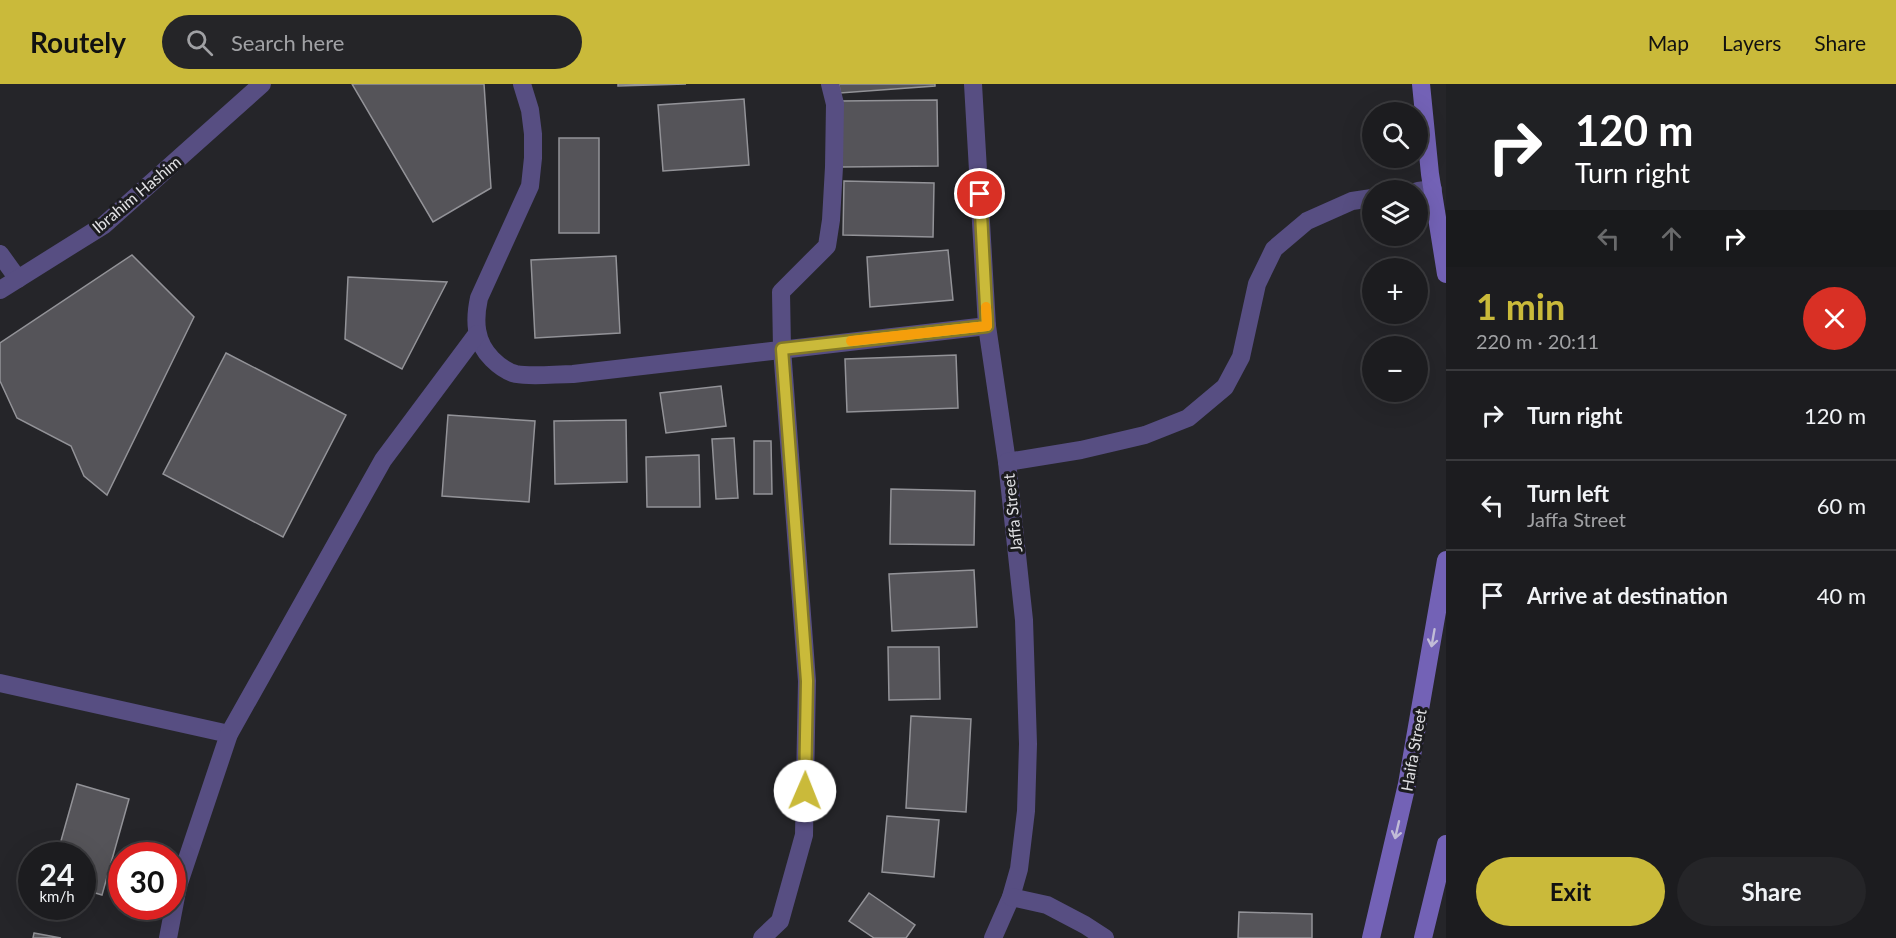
<!DOCTYPE html>
<html lang="en">
<head>
<meta charset="utf-8">
<style>
  :root { --surface:#1c1c1f; --page:#252528; --text:#f1f3f6; --muted:#a0a1a4; --line:#3a3a3d; --accent:#caba3a }
  body { margin:0; font-family:Lato,sans-serif; background:var(--page); color:var(--text); height:100vh; display:flex; flex-direction:column; font-size:22px; white-space:nowrap }
  * { box-sizing:border-box; margin:0 }
  p { font-size:20px; color:var(--muted) }
  .icon { flex:none; width:33px; height:33px; fill:none; stroke:currentColor; stroke-width:2; stroke-linecap:round; stroke-linejoin:round }
  .map { position:relative; flex:1; overflow:hidden }
  .drawer { display:flex; flex-direction:column; background:var(--surface); width:450px }
  .drawer>* { flex:none }
  .hud { background:#202124; color:#fff; overflow:hidden }
  .fabs { position:absolute; left:1362px; top:18px; display:grid; gap:12px }
  .fabs a { display:grid; place-items:center; width:66px; height:66px; border-radius:50%; background:var(--surface); box-shadow:0 6px 24px #0002,0 0 0 2px var(--line); font-size:30px }
  .speed { position:absolute; left:18px; top:758px; display:flex; gap:12px; font-size:30px; font-weight:700; text-align:center }
  .speed>* { display:grid; place-content:center; width:78px; height:78px; border-radius:50%; background:var(--surface); box-shadow:0 6px 24px #0002,0 0 0 2px var(--line); line-height:1 }
  .speed small { font-size:15px; font-weight:400 }
  .speed .limit { border:9px solid #d22; background:#fff; color:#111 }
  .pin { position:absolute; display:grid; place-items:center; width:51px; height:51px; color:#fff; margin:-26px; border:3px solid #fff; border-radius:50%; box-shadow:0 2px 6px #0007 }
  .me { position:absolute; width:66px; margin:-33px; rotate:1deg; stroke-linejoin:round; filter:drop-shadow(0 0 4px #0008) }
  .turn { display:flex; align-items:center; gap:21px; height:126px; padding:0 30px; font-size:27px }
  .turn .icon { width:78px; height:78px; stroke-width:2.5 }
  .turn b { display:block; font-size:42px; line-height:51px }
  .lanes { display:flex; align-items:center; height:57px; padding:0 30px; background:#0003; justify-content:center; gap:30px; direction:ltr }
  .lanes .off { opacity:.35 }
  .round { display:grid; place-items:center; flex:none; width:63px; height:63px; border-radius:32px; background:var(--page) }
  .head { display:flex; align-items:center; justify-content:space-between; height:102px; padding:0 30px }
  h1 { font-size:36px; font-weight:700; line-height:45px; color:var(--accent) }
  .button { display:flex; gap:12px; margin-top:auto; padding:12px 30px }
  .button a { flex:1; height:69px; border-radius:36px; background:var(--accent); color:#111; font-size:24px; font-weight:700; line-height:69px; text-align:center }
  .button a+a { background:var(--page); color:var(--text) }
  ul { padding:0; list-style:none }
  li { display:flex; align-items:center; gap:18px; height:90px; padding:0 30px; border-top:2px solid var(--line) }
  li div { flex:1 }
  li b { display:block; font-size:22px }
  li em { font-style:normal }
  header { display:flex; align-items:center; gap:36px; box-sizing:border-box; height:84px; padding:0 30px; background:var(--accent); color:#111 }
  header strong { font-size:28px }
  nav { display:flex; gap:33px; margin-inline-start:auto; font-size:21px }
  .search { width:420px; height:54px; background:var(--page); display:flex; align-items:center; gap:15px; box-sizing:border-box; padding:0 21px; border-radius:33px; color:var(--muted); font-size:22px }
  main { display:flex; flex:1; min-height:0 }
  .map>svg:first-child { display:block }
</style>
</head>
<body>
<header>
<strong>Routely</strong>
<div class="search"><svg class="icon" aria-label="search" viewBox="0 0 24 24"><circle cx="10" cy="10" r="6"/><path d="M15 15l6 6"/></svg>Search here</div>
<nav><a>Map</a><a>Layers</a><a>Share</a></nav>
</header>
<main>
<div class="map">
<svg width="1446" height="854" viewBox="0 0 1446 854">
  <rect width="100%" height="100%" fill="#252529"/>
  <g fill="#555459" stroke="#939398" stroke-width="1.5">
    <path d="M352,0H484L491,104L433,138Z"/>
    <path d="M618,0H686L618,2Z"/>
    <path d="M839,0H935V2L840,9Z"/>
    <path d="M744,15L749,81L663,87L658,21Z"/>
    <path d="M937,16L938,82L841,83L840,17Z"/>
    <rect x="559" y="54" width="40" height="95"/>
    <path d="M844,97L934,99L933,153L843,151Z"/>
    <path d="M948,166L953,216L870,223L867,173Z"/>
    <path d="M132,171L194,233L107,411L84,392L71,362L17,334L0,297V259Z"/>
    <path d="M616,172L620,249L535,254L531,176Z"/>
    <path d="M348,193L447,198L402,285L345,255Z"/>
    <path d="M226,269L346,331L283,453L163,390Z"/>
    <path d="M956,271L958,324L847,328L845,275Z"/>
    <path d="M721,302L726,342L666,349L660,309Z"/>
    <path d="M448,331L535,337L529,418L442,412Z"/>
    <path d="M626,336L627,398L555,400L554,337Z"/>
    <path d="M734,354L738,414L716,415L712,355Z"/>
    <path d="M754,357H771L772,410H754Z"/>
    <path d="M699,371L700,423H647L646,373Z"/>
    <path d="M891,405L975,407L974,461L890,460Z"/>
    <path d="M974,486L977,543L892,547L889,490Z"/>
    <path d="M888,563H939L940,615L889,616Z"/>
    <path d="M911,632L971,635L966,728L906,724Z"/>
    <path d="M77,700L129,715L102,811L82,805V771H57Z"/>
    <path d="M887,732L939,736L934,793L882,788Z"/>
    <path d="M869,809L915,841L906,854H874L849,837Z"/>
    <path d="M1239,828L1312,830V854H1238Z"/>
    <path d="M34,849L61,854H33Z"/>
  </g>
  <g fill="none" stroke-linecap="round" stroke-linejoin="round">
    <g stroke="#574e82" stroke-width="18">
      <path d="M522,0L530,26L533,50V74L530,102L479,214C474,237 475,258 492,275C498,281 507,288 516,290C532,293 556,290 573,290L987,242"/>
      <path d="M973,0L987,242L1007,378L1024,536L1028,660L1026,727L1019,785L1011,813L993,854"/>
      <path d="M1418,107L1433,105"/>
      <path d="M0,170L18,195"/>
      <path d="M0,206L104,141L262,0"/>
      <path d="M1007,378L1081,366L1145,351L1188,334L1225,303L1241,273L1257,200L1274,165L1307,137L1352,117L1372,114"/>
      <path d="M0,599L229,650"/>
      <path d="M1011,813L1047,821L1085,841L1105,854"/>
      <path d="M168,854L178,802L229,650L383,376L477,250"/>
      <path d="M762,854L780,837L804,751L807,597L782,265L781,208L827,162L831,136L834,83L835,20L830,0"/>
    </g>
    <g stroke="#7362b6" stroke-width="18">
      <path d="M1421,0L1430,90L1446,190"/>
      <path d="M1371,854L1407,700L1446,476"/>
      <path d="M1423,854L1446,760"/>
    </g>
  </g>
  <defs><path id="oneway-shaft" d="M-6 0H5M1.5-3L5.5 0L1.5 3" fill="none" stroke-width="1.6" stroke-linecap="round" stroke-linejoin="round" transform="scale(1.5)"/></defs>
  <g stroke="#c1bcd7">
    <use href="#oneway-shaft" transform="translate(1433 554) rotate(100)"/>
    <use href="#oneway-shaft" transform="translate(1397 746) rotate(103)"/>
  </g>
  <g fill="none" stroke-linecap="round" stroke-linejoin="round">
    <defs>
      <path id="route" d="M805,707L807,597L782,265L987,242L980,110"/>
    </defs>
    <use href="#route" stroke="#837926" stroke-width="15"/>
    <use href="#route" stroke="#caba3a" stroke-width="10"/>
    <path stroke="#f59e0b" stroke-width="10" d="M851,257L987,242L986,223"/>
  </g>
  <g text-anchor="middle" dominant-baseline="central" stroke-width="6" stroke-linejoin="round" paint-order="stroke">
    <g font-size="16" fill="#e2e2e5" stroke="#1c1c1f">
      <text transform="translate(136 110) rotate(-40)">Ibrahim Hashim</text>
      <text transform="translate(1012 429) rotate(-96)">Jaffa Street</text>
      <text transform="translate(1413 666) rotate(-80)">Haifa Street</text>
    </g>
  </g>
</svg>
<div class="fabs">
<a><svg class="icon" aria-label="search" viewBox="0 0 24 24"><circle cx="10" cy="10" r="6"/><path d="M15 15l6 6"/></svg></a>
<a><svg class="icon" aria-label="layers" viewBox="0 0 24 24"><path d="M12 4l9 5-9 5-9-5zM3 14l9 5 9-5"/></svg></a>
<a>+</a>
<a>−</a>
</div>
<div class="speed"><div>24<small>km/h</small></div><div class="limit">30</div></div>
<div class="pin" style="left:980px;top:110px;background:#d93025"><svg class="icon" aria-label="arrive" viewBox="0 0 24 24"><path d="M6 21V4h12l-3 4 3 4H6"/></svg></div>
<svg class="me" style="left:805px;top:707px" viewBox="-20 -20 40 40"><circle r="19" fill="#fff"/><path d="M0-13L10 11 0 6-10 11z" fill="#caba3a"/></svg>
</div>
<section class="drawer">
<div class="hud">
<div class="turn"><svg class="icon" aria-label="right" viewBox="0 0 24 24"><path d="M7 20v-9h11M14 6l5 5-5 5"/></svg><div><b>120 m</b>Turn right</div></div>
<div class="lanes"><svg class="icon off" aria-label="left" viewBox="0 0 24 24"><path d="M17 20v-9H6M10 6l-5 5 5 5"/></svg><svg class="icon off" aria-label="ahead" viewBox="0 0 24 24"><path d="M12 20V5M6 11l6-6 6 6"/></svg><svg class="icon" aria-label="right" viewBox="0 0 24 24"><path d="M7 20v-9h11M14 6l5 5-5 5"/></svg></div>
</div>
<div class="head"><div><h1>1 min</h1><p>220 m · 20:11</p></div><a class="round" style="background:#d93025;color:#fff"><svg class="icon" aria-label="close" viewBox="0 0 24 24"><path d="M6 6l12 12M18 6L6 18"/></svg></a></div>
<ul>
<li><svg class="icon" aria-label="right" viewBox="0 0 24 24"><path d="M7 20v-9h11M14 6l5 5-5 5"/></svg><div><b>Turn right</b></div><em>120 m</em></li>
<li><svg class="icon" aria-label="left" viewBox="0 0 24 24"><path d="M17 20v-9H6M10 6l-5 5 5 5"/></svg><div><b>Turn left</b><p>Jaffa Street</p></div><em>60 m</em></li>
<li><svg class="icon" aria-label="arrive" viewBox="0 0 24 24"><path d="M6 21V4h12l-3 4 3 4H6"/></svg><div><b>Arrive at destination</b></div><em>40 m</em></li>
</ul>
<div class="button"><a>Exit</a><a>Share</a></div>
</section>
</main>
</body>
</html>
